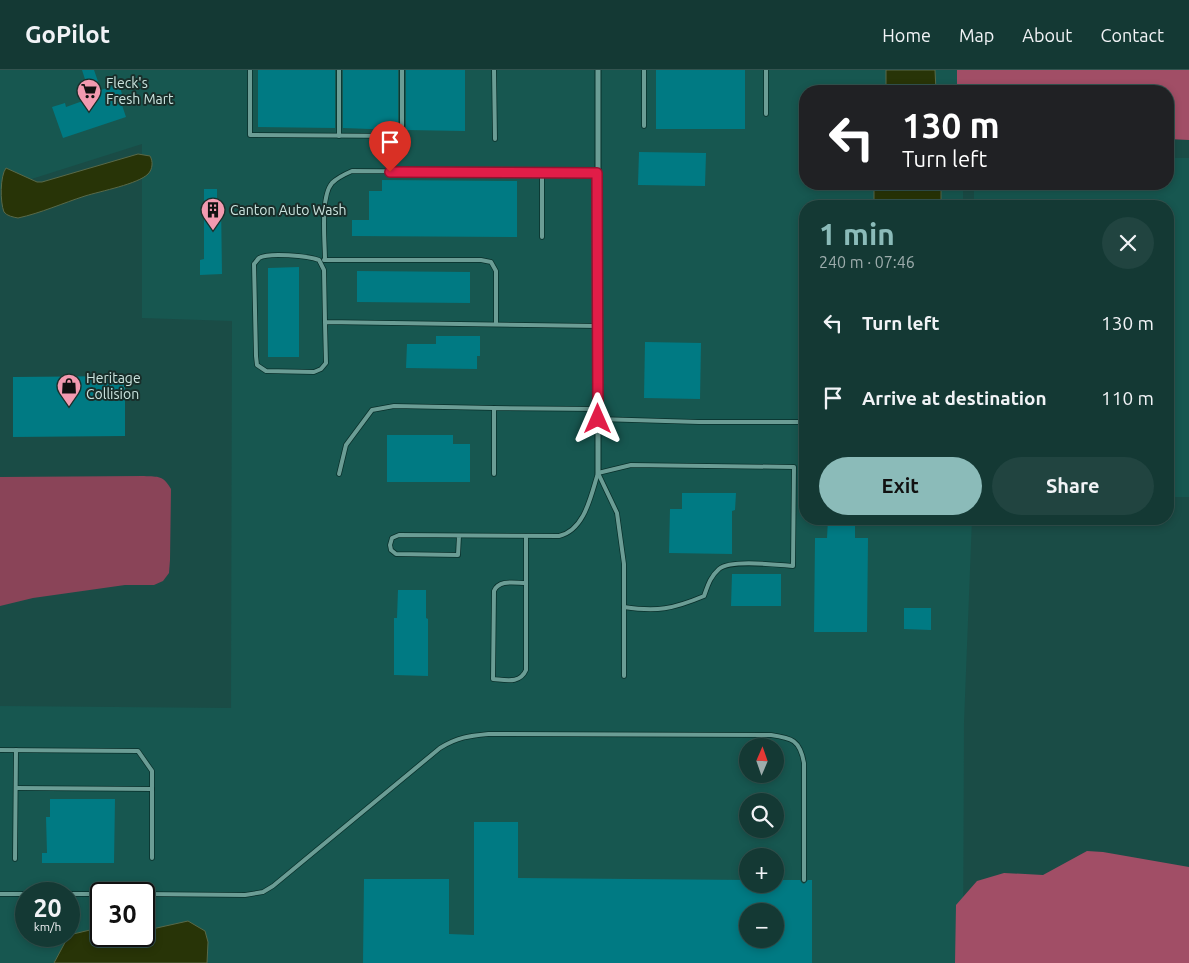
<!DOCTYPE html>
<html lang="en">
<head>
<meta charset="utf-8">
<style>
  :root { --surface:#143934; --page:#214440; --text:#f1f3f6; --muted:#9dacac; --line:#33534f; --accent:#8bbbb9 }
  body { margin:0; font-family:Ubuntu,sans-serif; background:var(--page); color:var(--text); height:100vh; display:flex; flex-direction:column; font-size:19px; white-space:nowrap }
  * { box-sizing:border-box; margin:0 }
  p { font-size:16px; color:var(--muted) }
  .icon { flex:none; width:28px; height:28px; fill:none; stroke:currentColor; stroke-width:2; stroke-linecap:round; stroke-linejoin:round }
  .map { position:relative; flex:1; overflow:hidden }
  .details { position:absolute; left:799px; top:130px; width:375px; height:325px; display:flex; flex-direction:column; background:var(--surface); border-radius:20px; box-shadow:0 2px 8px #0003,0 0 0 1px var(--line) }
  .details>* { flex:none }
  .guide { position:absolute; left:799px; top:15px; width:375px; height:105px; border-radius:20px; box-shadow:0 2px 8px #0003,0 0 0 1px var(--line); background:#202124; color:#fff; overflow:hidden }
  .needle { width:32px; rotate:2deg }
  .buttons { position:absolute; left:739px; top:668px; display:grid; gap:10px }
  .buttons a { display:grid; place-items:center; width:45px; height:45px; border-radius:50%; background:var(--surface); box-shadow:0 2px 8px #0003,0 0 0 1px var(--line); font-size:25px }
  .speed { position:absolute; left:15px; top:812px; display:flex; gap:10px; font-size:25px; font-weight:700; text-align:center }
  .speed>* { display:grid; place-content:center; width:65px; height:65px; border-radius:50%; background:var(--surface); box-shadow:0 2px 8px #0003,0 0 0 1px var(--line); line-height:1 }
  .speed small { font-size:12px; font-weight:400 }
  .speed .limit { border:2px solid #111; border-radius:8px; background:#fff; color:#111 }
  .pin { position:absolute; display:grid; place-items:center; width:42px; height:42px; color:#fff; margin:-51px -21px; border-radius:50% 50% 50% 0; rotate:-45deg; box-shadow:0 0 5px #0007 }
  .pin .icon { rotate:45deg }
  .me { position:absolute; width:55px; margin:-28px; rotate:0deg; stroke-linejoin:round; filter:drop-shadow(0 0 4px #0008) }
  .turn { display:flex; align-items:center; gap:18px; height:105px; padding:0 20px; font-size:22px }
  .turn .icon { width:65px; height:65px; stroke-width:2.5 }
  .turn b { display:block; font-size:35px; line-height:42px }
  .round { display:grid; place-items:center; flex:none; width:52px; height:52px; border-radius:26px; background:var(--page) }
  .overview { display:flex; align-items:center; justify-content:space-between; height:85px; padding:0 20px }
  h1 { font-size:30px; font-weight:600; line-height:38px; color:var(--accent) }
  .cta { display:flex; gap:10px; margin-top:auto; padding:10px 20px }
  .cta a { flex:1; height:58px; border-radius:30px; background:var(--accent); color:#111; font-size:20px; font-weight:600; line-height:58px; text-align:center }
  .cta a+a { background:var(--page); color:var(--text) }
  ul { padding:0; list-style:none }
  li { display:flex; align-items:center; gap:15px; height:75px; padding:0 20px }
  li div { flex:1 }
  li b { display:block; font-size:19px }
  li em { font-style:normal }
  header { display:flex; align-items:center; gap:30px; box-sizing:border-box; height:70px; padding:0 25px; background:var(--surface); border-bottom:1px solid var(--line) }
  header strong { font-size:24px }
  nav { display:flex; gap:28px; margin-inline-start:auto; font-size:18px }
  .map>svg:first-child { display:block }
</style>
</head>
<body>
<header>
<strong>GoPilot</strong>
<nav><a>Home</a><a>Map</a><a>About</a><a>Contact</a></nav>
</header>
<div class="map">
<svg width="1189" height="893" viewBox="0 0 1189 893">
  <rect width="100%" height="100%" fill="#1a4c46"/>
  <g fill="#175750" fill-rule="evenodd">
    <path d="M0,0H957V21H805V114H963V136H805V449H972L964,652L963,893H0V636L231,638L232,251L142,248V74L0,119ZM748,676H775V704H748ZM748,731H775V759H748ZM748,786H775V814H748ZM26,824H69V866H26ZM101,824H144V866H101ZM748,841H775V869H748Z"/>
    <path d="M1168,88H1189V427H1168V136H974V114H1168Z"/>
  </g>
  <path fill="#8a4458" d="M144,406C159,407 163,405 171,419L170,490L169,503L163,511L154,515H125L33,528L0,536V407Z"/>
  <g fill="#a14e66">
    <path d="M957,0H1189V70L1168,69V21H957Z"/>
    <path d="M1087,781L1103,782L1189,797V893H955L956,835L977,811L1004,803L1043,805Z"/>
  </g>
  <g fill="#283407" stroke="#596948">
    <path d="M886,0H935L936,21H886Z"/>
    <path d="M138,84L150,86C153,91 153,99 148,104C138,114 101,121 85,126C63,133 41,143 18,148C13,147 7,146 4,142C0,132 0,106 6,98L37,112H42Z"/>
    <path d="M874,114H915L941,116V136H874Z"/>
    <path d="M188,851L205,861L208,872L207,893H54L69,865L90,860L101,863V866H119L124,869H138L152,859Z"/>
  </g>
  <g fill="#007a83" fill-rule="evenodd">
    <path d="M82,0H94L101,20L119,14L124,31L121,32L126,47L63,68L52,37L65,33L66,37L91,28Z"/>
    <path d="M258,0H335V58L258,57Z"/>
    <path d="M343,0H398V60L343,58Z"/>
    <path d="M406,0H465V61L406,60Z"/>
    <rect x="656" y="0" width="89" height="59"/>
    <path d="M639,82L706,83L705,116L638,115Z"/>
    <path d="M382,110L517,111V167L352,166V150H369V121H382Z"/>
    <path d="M204,119H217V133H221L222,204L200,205V190L204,189Z"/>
    <path d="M299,197V287H268V198Z"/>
    <path d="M357,201L470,202V233L357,232Z"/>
    <path d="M436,266H480V286H477V299L406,298L407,274H436Z"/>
    <path d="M645,272L701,273L700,329L644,328Z"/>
    <path d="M125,306V366L13,367V307Z"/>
    <path d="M387,365H453V374H470V412H387Z"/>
    <path d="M682,423H736L735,440L732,441V484L669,483L670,439H682Z"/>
    <path d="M828,449H855V468H868L867,562H814L815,468H827Z"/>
    <path d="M732,504H781V536H731Z"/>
    <path d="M398,520H426V548L428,549V606L394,605V548H397Z"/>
    <path d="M904,538H931V560L904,559Z"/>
    <path d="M50,729H115L114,793H42V783H47L46,747H50Z"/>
    <path d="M474,752H518V808L748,810V814H775V810H800L802,813L804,814L808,810H812V893H363L364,809H449V864L474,865ZM748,841H775V869H748Z"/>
  </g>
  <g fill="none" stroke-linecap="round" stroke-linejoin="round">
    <defs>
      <g id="service">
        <path d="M250,0V65L402,66V0"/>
        <path d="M494,0L495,69"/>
        <path d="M644,0V56"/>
        <path d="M766,44V0"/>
        <path d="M339,66V0"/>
        <path d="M542,167V103"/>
        <path d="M324,190H481L491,192L496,201V254"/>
        <path d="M325,190C325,172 320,127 332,113C338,107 345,104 352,101L597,103"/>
        <path d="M325,252L324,200L319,190C308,186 269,182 259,188C257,190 256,192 254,194L256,286L257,295L266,301L314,302L321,299L326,293L325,252L598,256"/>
        <path d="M598,349L699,352H805"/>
        <path d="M598,403L631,395L794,397L793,496C778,495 731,489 719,499C710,507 708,515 704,526C673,539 657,542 624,537"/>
        <path d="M598,403L617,443L624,494V606"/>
        <path d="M339,404L346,375L372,340L394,336L494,338"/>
        <path d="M494,404V338L598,339"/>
        <path d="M459,466L458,485L396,484L391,480L390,475L392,468L399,465L559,466C585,460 591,425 598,403"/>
        <path d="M526,513C515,513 499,509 494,521L493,609C506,610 520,614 526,600V466"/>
        <path d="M0,680L138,681L152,701V788"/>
        <path d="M16,718L152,719"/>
        <path d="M15,789L16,680"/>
        <path d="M0,824H30"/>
        <path d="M69,824H101"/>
        <path d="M144,824L245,825L263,822L273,816L440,678C458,667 469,666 489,664L771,665C792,668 800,670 804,693V810"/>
      </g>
      <path id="minor" d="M598,0V403"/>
    </defs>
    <use href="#service" stroke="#09302b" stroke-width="5.5"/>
    <use href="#minor" stroke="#09302b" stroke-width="7"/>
    <use href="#service" stroke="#6b9d95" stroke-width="4"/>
    <use href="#minor" stroke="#6b9d95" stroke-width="5"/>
  </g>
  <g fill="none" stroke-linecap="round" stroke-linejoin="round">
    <defs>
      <path id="route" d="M390,102L597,103L598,349"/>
    </defs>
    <use href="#route" stroke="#92132f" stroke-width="12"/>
    <use href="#route" stroke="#e11d48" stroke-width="9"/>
  </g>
  <defs>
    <symbol id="supermarket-pin" viewBox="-11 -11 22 30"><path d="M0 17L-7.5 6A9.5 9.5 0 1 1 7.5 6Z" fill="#f29ab0" stroke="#192e2a"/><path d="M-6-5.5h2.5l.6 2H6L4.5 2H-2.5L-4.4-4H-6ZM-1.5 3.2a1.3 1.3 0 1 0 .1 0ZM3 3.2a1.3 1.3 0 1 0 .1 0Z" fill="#111"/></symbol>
    <symbol id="building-pin" viewBox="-11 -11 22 30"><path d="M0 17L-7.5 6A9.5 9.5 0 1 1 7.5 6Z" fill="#f29ab0" stroke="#192e2a"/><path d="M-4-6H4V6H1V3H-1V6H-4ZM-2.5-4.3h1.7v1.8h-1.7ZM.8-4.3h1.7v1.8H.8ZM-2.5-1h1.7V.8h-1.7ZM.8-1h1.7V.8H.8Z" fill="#111"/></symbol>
    <symbol id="shop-pin" viewBox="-11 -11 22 30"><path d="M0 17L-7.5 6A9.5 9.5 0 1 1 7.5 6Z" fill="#f29ab0" stroke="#192e2a"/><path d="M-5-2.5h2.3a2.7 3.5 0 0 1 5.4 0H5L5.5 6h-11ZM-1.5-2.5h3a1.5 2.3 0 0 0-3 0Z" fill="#111"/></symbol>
  </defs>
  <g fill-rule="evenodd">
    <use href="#supermarket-pin" x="75" y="7" width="28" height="38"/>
    <use href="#building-pin" x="199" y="126" width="28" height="38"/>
    <use href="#shop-pin" x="55" y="302" width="28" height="38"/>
  </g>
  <g text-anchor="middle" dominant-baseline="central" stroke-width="4" stroke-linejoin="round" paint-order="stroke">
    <g font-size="14" fill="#cbe4df" stroke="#192e2a" text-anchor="start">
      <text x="106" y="13">Fleck's<tspan x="106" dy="16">Fresh Mart</tspan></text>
      <text x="230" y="140">Canton Auto Wash</text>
      <text x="86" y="308">Heritage<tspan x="86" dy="16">Collision</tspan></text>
    </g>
  </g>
</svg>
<div class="buttons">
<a><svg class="needle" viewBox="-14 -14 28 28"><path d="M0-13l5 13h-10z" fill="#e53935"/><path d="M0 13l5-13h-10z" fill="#9dacac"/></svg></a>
<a><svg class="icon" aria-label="search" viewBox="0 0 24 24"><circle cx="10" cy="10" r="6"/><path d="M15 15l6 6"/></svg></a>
<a>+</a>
<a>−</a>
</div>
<div class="speed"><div>20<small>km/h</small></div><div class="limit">30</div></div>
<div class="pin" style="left:390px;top:102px;background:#d93025"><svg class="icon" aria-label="arrive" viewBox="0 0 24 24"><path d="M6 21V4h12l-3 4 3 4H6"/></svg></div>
<svg class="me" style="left:598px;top:349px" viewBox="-20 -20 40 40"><path d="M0-17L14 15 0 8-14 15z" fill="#e11d48" stroke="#fff" stroke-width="4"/></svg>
<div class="guide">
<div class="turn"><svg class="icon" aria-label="left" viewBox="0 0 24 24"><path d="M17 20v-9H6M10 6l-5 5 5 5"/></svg><div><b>130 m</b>Turn left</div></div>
</div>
<section class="details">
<div class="overview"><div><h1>1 min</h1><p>240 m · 07:46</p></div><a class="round"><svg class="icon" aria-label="close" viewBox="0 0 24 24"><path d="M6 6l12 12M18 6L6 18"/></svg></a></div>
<ul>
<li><svg class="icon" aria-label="left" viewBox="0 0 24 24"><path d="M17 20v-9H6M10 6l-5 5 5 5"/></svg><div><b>Turn left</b></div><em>130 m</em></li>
<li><svg class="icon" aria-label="arrive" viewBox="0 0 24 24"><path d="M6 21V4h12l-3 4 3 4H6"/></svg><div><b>Arrive at destination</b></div><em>110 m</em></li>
</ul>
<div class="cta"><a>Exit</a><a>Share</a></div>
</section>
</div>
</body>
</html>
